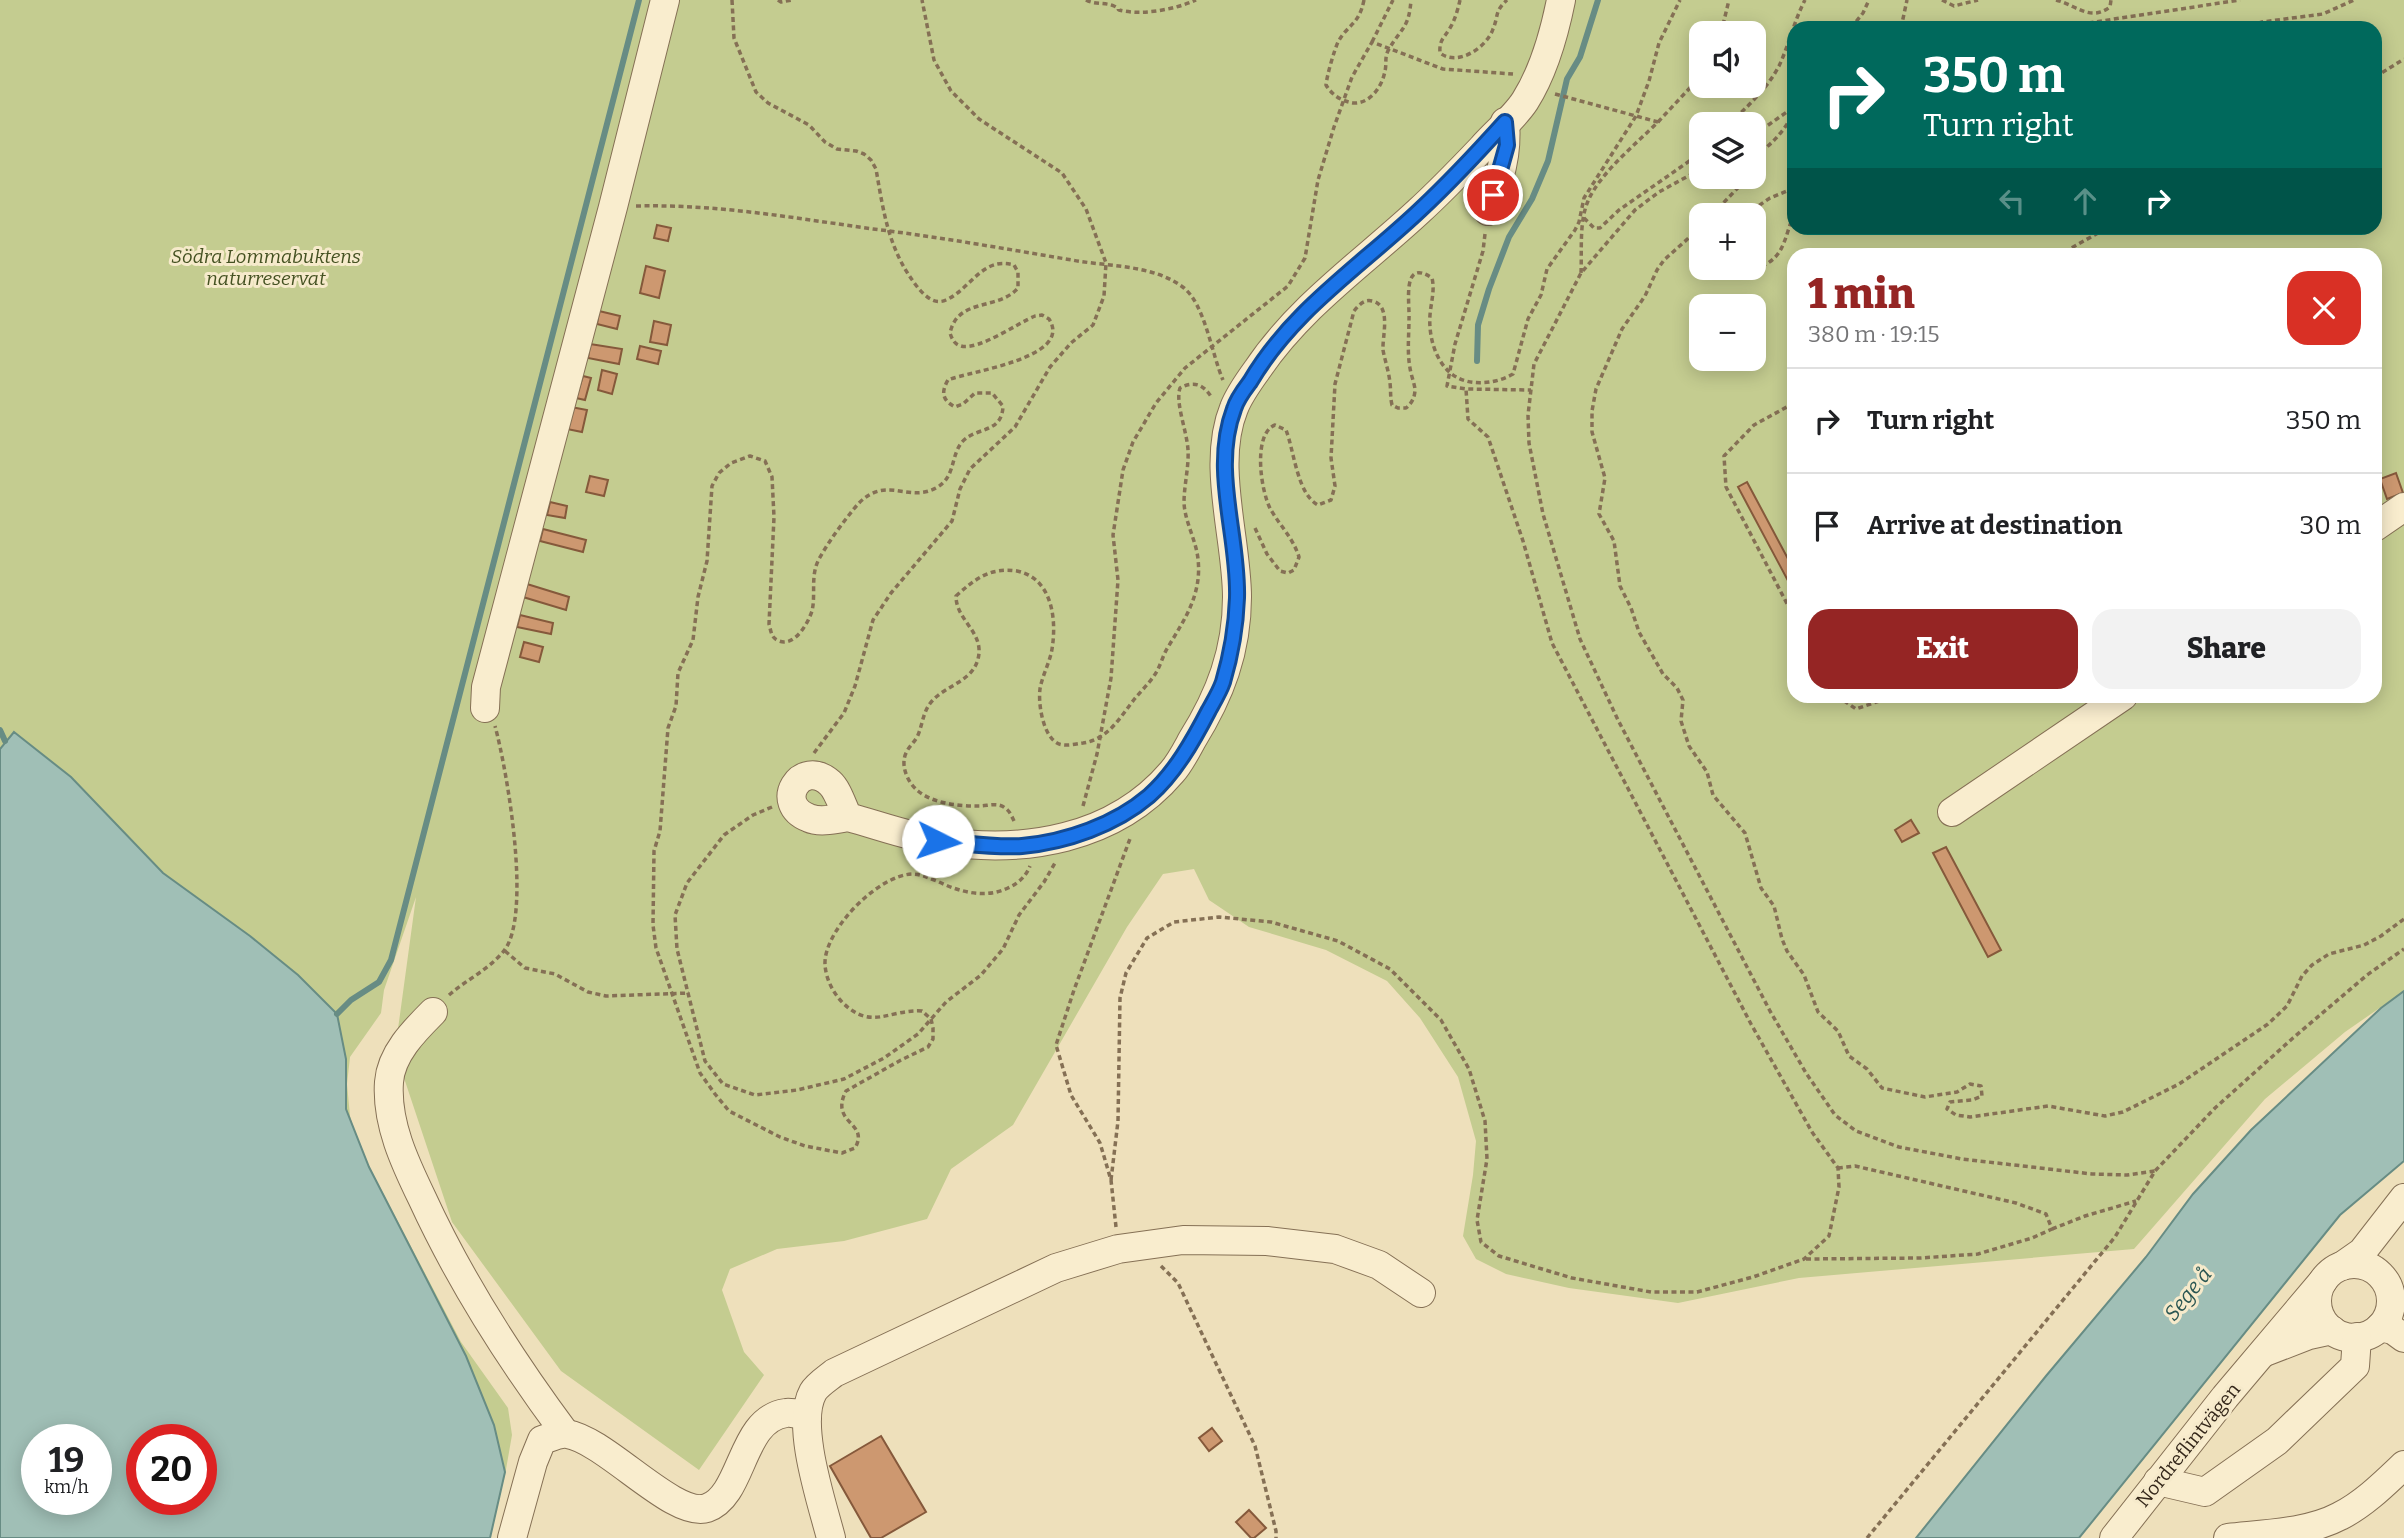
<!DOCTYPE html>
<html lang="en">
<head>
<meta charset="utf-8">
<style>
  :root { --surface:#fff; --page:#f2f2f2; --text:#202124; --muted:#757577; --line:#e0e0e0; --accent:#952524 }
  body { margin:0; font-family:Bitter,serif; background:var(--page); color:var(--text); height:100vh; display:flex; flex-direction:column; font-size:26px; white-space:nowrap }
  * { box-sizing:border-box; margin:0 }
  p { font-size:23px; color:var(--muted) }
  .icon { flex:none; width:38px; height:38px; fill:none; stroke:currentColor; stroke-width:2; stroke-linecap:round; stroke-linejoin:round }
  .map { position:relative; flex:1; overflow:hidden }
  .drawer { position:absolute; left:1787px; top:248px; width:595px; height:455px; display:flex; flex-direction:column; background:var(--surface); border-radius:21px; box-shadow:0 4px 18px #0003 }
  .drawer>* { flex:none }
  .guide { position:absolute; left:1787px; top:21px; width:595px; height:214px; border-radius:21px; box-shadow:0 4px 18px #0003; background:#00695c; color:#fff; overflow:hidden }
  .fabs { position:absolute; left:1689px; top:21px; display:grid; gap:14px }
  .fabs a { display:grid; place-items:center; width:77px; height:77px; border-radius:14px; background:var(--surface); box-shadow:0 4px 18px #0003; font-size:35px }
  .speed { position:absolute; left:21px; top:1424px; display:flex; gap:14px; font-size:35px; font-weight:700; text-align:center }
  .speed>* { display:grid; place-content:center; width:91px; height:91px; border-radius:50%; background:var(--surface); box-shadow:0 4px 18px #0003; line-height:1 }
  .speed small { font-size:18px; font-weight:400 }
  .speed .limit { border:10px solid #d22; background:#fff; color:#111 }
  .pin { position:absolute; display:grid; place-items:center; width:60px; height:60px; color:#fff; margin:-30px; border:4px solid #fff; border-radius:50%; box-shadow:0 2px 7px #0007 }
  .me { position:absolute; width:77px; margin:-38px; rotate:94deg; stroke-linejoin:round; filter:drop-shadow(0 0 5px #0008) }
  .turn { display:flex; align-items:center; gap:24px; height:147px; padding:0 21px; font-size:32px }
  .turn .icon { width:91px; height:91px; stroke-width:2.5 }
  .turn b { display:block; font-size:49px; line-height:60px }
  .lanes { display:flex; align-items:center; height:66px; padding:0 21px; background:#0003; justify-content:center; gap:35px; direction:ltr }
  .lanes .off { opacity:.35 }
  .round { display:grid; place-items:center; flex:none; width:74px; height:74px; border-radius:21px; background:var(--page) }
  .summary { display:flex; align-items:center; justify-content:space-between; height:119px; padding:0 21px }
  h1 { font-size:42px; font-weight:800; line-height:52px; color:var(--accent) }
  .button { display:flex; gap:14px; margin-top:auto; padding:14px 21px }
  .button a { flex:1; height:80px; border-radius:21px; background:var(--accent); color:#fff; font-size:28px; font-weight:800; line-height:80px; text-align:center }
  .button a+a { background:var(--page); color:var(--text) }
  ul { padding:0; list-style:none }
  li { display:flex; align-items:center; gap:21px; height:105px; padding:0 21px; border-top:2px solid var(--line) }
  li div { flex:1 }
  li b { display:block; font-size:26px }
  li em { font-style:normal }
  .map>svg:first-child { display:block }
</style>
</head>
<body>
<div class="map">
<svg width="2404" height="1538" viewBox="0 0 2404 1538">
  <rect width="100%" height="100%" fill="#eee0bb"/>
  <path fill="#c4cc90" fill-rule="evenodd" d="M0,0H2404V991L2345,1032L2265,1099L2134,1249L1799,1278L1678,1303L1569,1288L1506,1274L1476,1259L1463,1236L1473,1175L1476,1141L1458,1077L1420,1018L1387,981L1326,950L1249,927L1209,900L1194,869L1163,874L1127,927L1013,1125L951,1169L927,1219L844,1241L777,1249L730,1269L722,1290L744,1352L764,1375L699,1470L561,1371L452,1222L395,1051L416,897L384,990L381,1013L350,1057L347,1084L350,1116L356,1139L373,1174L461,1342L508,1408L512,1435L505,1475L487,1538H0ZM1794,28H2375V228H1794ZM1701,33H1754V86H1701ZM1701,124H1754V177H1701ZM1701,215H1754V268H1701ZM1794,256H2375V696H1794ZM1701,306H1754V359H1701ZM37,1440H96V1500H37ZM142,1440H201V1500H142Z"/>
  <g fill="#a0bfb6" stroke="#678c84" stroke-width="2" fill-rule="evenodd">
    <path d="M14,732L71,777L163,873L250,936L298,975L337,1014L346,1059V1109L369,1167L466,1356L494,1425L505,1472L490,1538H0V749ZM37,1440H96V1500H37ZM142,1440H201V1500H142Z"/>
    <path d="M2404,991V1161L2340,1215L2079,1538H1916L2046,1376L2146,1257L2193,1194L2251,1130L2381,1008Z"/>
  </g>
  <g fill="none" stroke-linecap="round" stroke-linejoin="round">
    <g stroke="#678c84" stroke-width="6">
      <path d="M1477,361L1478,325L1489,289L1509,237L1532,199L1548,161L1567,79L1580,57L1598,0"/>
      <path d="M0,730L5,741"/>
      <path d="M337,1014L351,1000L379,982L391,960L639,0"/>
    </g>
  </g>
  <g fill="#cd9870" stroke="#85593b" stroke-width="2">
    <path d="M657,225L671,228L668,241L654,238Z"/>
    <path d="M646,266L665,271L659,298L640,293Z"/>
    <path d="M599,311L620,316L617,329L597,324Z"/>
    <path d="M654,321L671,325L667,345L650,342Z"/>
    <path d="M590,344L622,349L619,364L588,358Z"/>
    <path d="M640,346L661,351L658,364L637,359Z"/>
    <path d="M602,370L617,374L612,394L598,390Z"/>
    <path d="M583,376L591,378L585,400L576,398Z"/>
    <path d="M571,407L587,410L582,432L567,429Z"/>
    <path d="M2396,473L2403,493L2387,499L2380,479Z"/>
    <path d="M590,476L608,480L604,496L586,492Z"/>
    <path d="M1747,482L1794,570V592L1738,487Z"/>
    <path d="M550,502L567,506L565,518L547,515Z"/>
    <path d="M543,529L586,540L583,552L540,541Z"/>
    <path d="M527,584L569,597L566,610L523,597Z"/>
    <path d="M520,615L553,623L551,634L517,627Z"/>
    <path d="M524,642L543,647L539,662L520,657Z"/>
    <path d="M1911,820L1919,833L1902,842L1895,830Z"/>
    <path d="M1946,847L2001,950L1988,957L1933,853Z"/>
    <path d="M1212,1428L1222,1441L1209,1451L1199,1438Z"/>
    <path d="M881,1436L926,1512L881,1538H871L830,1466Z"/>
    <path d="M1249,1510L1266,1528L1254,1538H1251L1236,1522Z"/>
  </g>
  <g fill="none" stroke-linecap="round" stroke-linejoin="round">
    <defs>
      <g id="minor">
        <path d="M1488,211C1499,180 1508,156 1505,122"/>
        <path d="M2375,527L2404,507"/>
        <path d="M485,708L486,687L613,207L665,0"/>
        <path d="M1952,812L2123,696"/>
        <path d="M848,817C836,819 820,823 809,818C772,804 801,757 830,783C838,790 843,808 848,817C878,825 909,837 940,841C1023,854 1114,840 1172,772C1180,763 1186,751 1192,740C1220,695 1237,651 1237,597C1237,539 1211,464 1234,408C1239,395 1249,381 1257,370C1300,306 1363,263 1419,211C1441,191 1462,169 1482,148C1495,133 1514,118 1525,101C1544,71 1554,35 1561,0"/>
        <path d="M433,1012C414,1031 391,1054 389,1082C386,1123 405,1163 422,1198C461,1283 510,1359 565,1433"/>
        <circle cx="2354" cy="1301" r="37"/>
        <path d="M2342,1266L2362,1252L2404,1198"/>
        <path d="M2380,1327L2393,1330L2404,1338"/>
        <path d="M2265,1352L2309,1335L2332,1330"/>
        <path d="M2158,1481L2205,1492L2277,1441L2355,1366L2357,1337"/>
        <path d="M512,1538L533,1462L542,1440C549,1438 560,1433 567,1434C606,1440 674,1519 707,1508C744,1495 740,1419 786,1413C792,1412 801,1415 807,1416"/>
        <path d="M831,1538C822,1503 795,1424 813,1392C817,1385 828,1378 834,1373L1056,1268L1118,1249L1183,1240L1267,1241L1335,1249L1379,1265L1421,1293"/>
        <path d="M2114,1538L2225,1397L2323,1281"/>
        <path d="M2228,1538C2264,1534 2308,1533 2340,1516C2364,1504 2385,1483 2404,1465"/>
      </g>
    </defs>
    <use href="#minor" stroke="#857055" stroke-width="30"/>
    <g stroke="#857055" stroke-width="3.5" stroke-dasharray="5 3.5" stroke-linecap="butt">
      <path d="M732,0L734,38L756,92L768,103L809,125L825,142L837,149L856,151L864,154L871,160L876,169C884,215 889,252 919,289C926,297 935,305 946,300C971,289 982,256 1014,265L1018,272V288C998,311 958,297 950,333C952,339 954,344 961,346C978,351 1018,323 1035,316L1042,315L1049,319C1074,358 970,371 948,380C941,392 942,400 955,407L963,404L975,393H992L1003,406C1002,434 977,426 962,442C950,457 956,477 936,488C906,504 883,471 853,510C841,525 829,541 819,559C810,576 816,594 812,611C808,623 795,647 779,641C771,638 771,631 769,624L774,517L772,477L765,461L750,456L731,463L719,473L712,486L707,561L698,597L693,640L678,673L676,706L668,728L660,831L654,851L653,925L656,948L700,1073L715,1094L729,1111L780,1137L805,1146L842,1153L855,1148C870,1122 829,1124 846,1091L901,1060L928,1047L933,1039V1028L931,1019L922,1011C889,1009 872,1031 843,1003C833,993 826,979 825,965C823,931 878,875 912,874C921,874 928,878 937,881C959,892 985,899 1008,888C1019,883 1026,876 1030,866"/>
      <path d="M778,0L781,2L792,0"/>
      <path d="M1086,0C1095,5 1105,2 1114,6C1123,10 1113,9 1124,11C1145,15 1176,9 1196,0"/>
      <path d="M1364,0C1359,25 1348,24 1338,42C1334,51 1327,75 1326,85C1332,95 1341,101 1353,103C1370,104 1382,87 1385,71C1387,63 1384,57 1389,49C1402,27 1409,28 1411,0"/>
      <path d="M1460,0C1458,9 1455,20 1450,28C1444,38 1439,40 1440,53C1458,67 1487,47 1493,29C1499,15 1494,12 1507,0"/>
      <path d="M1942,0L1954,6L1978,0"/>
      <path d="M2056,0C2076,5 2090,22 2110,7L2111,0"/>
      <path d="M1851,28L1863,13L1869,0"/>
      <path d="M1901,28L1907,0"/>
      <path d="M2055,28L2240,0"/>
      <path d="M2242,28L2262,22L2323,14L2354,0"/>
      <path d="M1721,33L1729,0"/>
      <path d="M1372,42L1393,0"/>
      <path d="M2375,77L2404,59"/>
      <path d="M1555,94L1658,122C1636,144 1600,173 1588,201C1579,222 1582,250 1581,273"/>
      <path d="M1658,122L1701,76"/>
      <path d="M1729,124C1747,107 1767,89 1779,66C1789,45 1794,21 1805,0"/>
      <path d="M1754,135L1794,107"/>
      <path d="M1754,157C1771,145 1784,132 1794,112"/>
      <path d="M1701,169L1659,192L1635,210L1581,273L1534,364L1528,415L1529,443L1543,514L1580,639L1618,720L1770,1011L1806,1073L1835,1115L1856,1131L1899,1147L1962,1159L2092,1174L2127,1175L2155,1171"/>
      <path d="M636,206C717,204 794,218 873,229C940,237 1006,249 1072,260C1109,267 1153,264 1184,288C1205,305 1212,355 1223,380"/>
      <path d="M1712,215L1748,177"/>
      <path d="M1745,215L1770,198L1794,188"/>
      <path d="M1584,218L1594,228H1600L1619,210L1701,153"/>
      <path d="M1701,227L1664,260L1657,270L1645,296L1622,329L1596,389L1592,411V432L1605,478L1599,514L1614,541L1620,586L1631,608L1639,632L1663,674L1677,688L1683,700L1681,721L1689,746L1707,772L1713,795L1745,833L1761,888L1774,906L1782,939L1787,951L1804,975L1818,1012L1838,1031L1849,1056L1867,1069L1882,1088L1925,1097L1957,1092L1970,1084L1981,1086L1982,1096L1972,1100L1950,1102L1947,1109L1956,1115L1970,1117L2048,1106L2105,1116L2123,1112L2179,1084L2268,1024L2287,1006L2302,976L2312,965L2329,954L2364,945L2381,936L2404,919"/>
      <path d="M1485,234L1483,251L1455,344L1447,386L1466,389L1531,390"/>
      <path d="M2057,256L2107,228"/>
      <path d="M1728,268C1748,274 1773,267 1782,247C1787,237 1789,225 1794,215"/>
      <path d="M1794,403L1754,425L1724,456L1726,487L1794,617"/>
      <path d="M1255,528L1267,554L1280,571L1288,573L1294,570L1299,557C1293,538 1281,527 1271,510C1261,493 1252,434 1275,425L1286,430C1294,450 1297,494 1318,505L1331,500L1335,486L1331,458L1335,384L1354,311C1359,305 1364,299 1372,301C1392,305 1382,337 1383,350C1385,361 1389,372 1390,383C1391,391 1390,397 1392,405L1398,408H1406C1412,403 1415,397 1415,389C1414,382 1411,375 1410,368C1407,352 1409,335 1409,319C1410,304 1401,257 1432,278C1435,291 1431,302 1430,315C1428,341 1439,374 1466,381C1481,385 1499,382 1513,374L1528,319L1541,295L1547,269L1575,230L1579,222L1584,198L1636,116L1649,81L1659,43L1680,0"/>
      <path d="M1837,696L1856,709L1894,696"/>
      <path d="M814,753L844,713L855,686L873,620L891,593L952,521L960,489L970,469L1015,427L1050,367L1071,343L1093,325L1104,296L1106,263L1086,209L1062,173L979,119L951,91L934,60L922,0"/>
      <path d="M1083,806L1097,754L1111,678L1118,580L1113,535L1123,470L1133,442L1156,403L1185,368L1288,286L1305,258L1318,180L1334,127L1352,77L1372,42L1443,69L1513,74"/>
      <path d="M772,807L753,815L724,835L687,883L675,915L677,949L705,1061L723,1084L755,1095L797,1090L844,1079L884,1058L918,1034L946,1002L981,975L1003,949L1019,915L1044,882L1055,863"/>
      <path d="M1014,821C1012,817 1010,811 1005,808C998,802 988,806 979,806C959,806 934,804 918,791C908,783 900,766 906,753C909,746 915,742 918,735C923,723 923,711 932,701C946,685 972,682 978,659C985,632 956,621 956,596C975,579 990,567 1017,571C1052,578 1057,619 1052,649C1050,662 1042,676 1040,689C1038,704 1043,735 1057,743C1064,747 1075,744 1083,743C1110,739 1121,715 1137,696C1144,688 1152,680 1157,671C1161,664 1163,655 1168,647C1185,619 1202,594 1198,559C1196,540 1185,522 1184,503C1184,485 1189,467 1188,450C1187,431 1175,403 1180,388C1195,380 1204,385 1212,398"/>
      <path d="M505,951L525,968L555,974L588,992L606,996L689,993"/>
      <path d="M449,995C466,980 488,970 503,952C533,918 507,770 495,726"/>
      <path d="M1111,1180L1118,1121L1120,998L1126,973L1147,938L1174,922L1219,917L1271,922L1338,941L1390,969L1441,1020L1469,1069L1485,1121L1487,1159L1477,1220L1481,1242L1499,1256L1572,1278L1651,1292H1697L1753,1277L1804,1259L1829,1236L1839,1187L1838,1168L1812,1132L1751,1024L1552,643L1523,541L1488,437L1468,419L1466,389"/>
      <path d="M1116,1227L1111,1180L1100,1143L1071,1095L1056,1045L1074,990L1131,836"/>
      <path d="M2052,1229L2085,1216L2136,1201"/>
      <path d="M1806,1259L1921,1258L1978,1254L2032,1238L2052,1229L2046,1214L2016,1203L1855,1166L1838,1168"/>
      <path d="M1161,1266L1178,1283L1255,1446L1276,1531V1538"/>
      <path d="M1867,1538L2115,1237L2155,1171L2215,1108L2293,1038L2367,975L2404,949"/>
    </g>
    <use href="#minor" stroke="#f9edce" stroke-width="28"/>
  </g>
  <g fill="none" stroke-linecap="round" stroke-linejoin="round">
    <defs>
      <path id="route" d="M938,841C965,843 995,848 1022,846C1066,842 1115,825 1149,796C1175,773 1193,741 1209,710C1214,701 1220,691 1223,682C1231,655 1236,626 1237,598C1239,536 1211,470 1234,409C1237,399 1244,390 1250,382C1292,310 1361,266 1420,210C1450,182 1478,152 1505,122L1507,145L1493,195"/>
    </defs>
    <use href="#route" stroke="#114b97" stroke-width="18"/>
    <use href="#route" stroke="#1a73e8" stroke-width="12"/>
  </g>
  <g text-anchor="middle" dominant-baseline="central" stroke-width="6" stroke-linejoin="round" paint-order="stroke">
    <g font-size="19" font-style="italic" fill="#445121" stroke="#f6eacb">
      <text x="266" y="256">Södra Lommabuktens<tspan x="266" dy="22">naturreservat</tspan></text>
    </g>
    <g font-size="19" fill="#34271a" stroke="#f6eacb">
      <text transform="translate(2188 1445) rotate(-51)">Nordreflintvägen</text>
    </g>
    <g font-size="21" font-style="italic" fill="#295552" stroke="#f6eacb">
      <text transform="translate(2188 1294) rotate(-51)">Sege å</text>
    </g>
  </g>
</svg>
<div class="fabs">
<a><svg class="icon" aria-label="sound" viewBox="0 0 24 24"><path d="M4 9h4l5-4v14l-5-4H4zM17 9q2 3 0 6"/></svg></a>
<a><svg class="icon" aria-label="layers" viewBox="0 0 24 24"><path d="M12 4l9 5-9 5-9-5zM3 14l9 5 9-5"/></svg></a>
<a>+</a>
<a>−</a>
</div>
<div class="speed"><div>19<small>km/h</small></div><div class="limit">20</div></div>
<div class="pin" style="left:1493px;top:195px;background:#d93025"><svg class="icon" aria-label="arrive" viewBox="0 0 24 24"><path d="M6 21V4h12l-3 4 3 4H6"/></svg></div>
<svg class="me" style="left:938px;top:841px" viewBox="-20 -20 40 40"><circle r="19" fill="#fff"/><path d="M0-13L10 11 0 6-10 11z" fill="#1a73e8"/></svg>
<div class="guide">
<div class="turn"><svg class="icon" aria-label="right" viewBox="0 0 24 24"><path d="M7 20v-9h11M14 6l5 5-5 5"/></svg><div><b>350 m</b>Turn right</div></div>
<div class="lanes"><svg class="icon off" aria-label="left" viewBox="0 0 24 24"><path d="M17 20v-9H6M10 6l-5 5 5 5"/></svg><svg class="icon off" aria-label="ahead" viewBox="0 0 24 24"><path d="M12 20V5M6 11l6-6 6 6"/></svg><svg class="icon" aria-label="right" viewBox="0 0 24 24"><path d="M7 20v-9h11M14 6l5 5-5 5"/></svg></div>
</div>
<section class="drawer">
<div class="summary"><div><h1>1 min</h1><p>380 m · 19:15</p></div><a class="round" style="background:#d93025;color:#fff"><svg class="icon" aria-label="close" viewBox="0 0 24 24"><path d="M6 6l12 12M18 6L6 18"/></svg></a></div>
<ul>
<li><svg class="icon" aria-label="right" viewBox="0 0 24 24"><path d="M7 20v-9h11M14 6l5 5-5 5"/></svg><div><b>Turn right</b></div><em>350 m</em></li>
<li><svg class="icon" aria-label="arrive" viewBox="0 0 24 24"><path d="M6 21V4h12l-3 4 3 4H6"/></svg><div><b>Arrive at destination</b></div><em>30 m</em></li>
</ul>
<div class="button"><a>Exit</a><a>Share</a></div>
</section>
</div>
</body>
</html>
